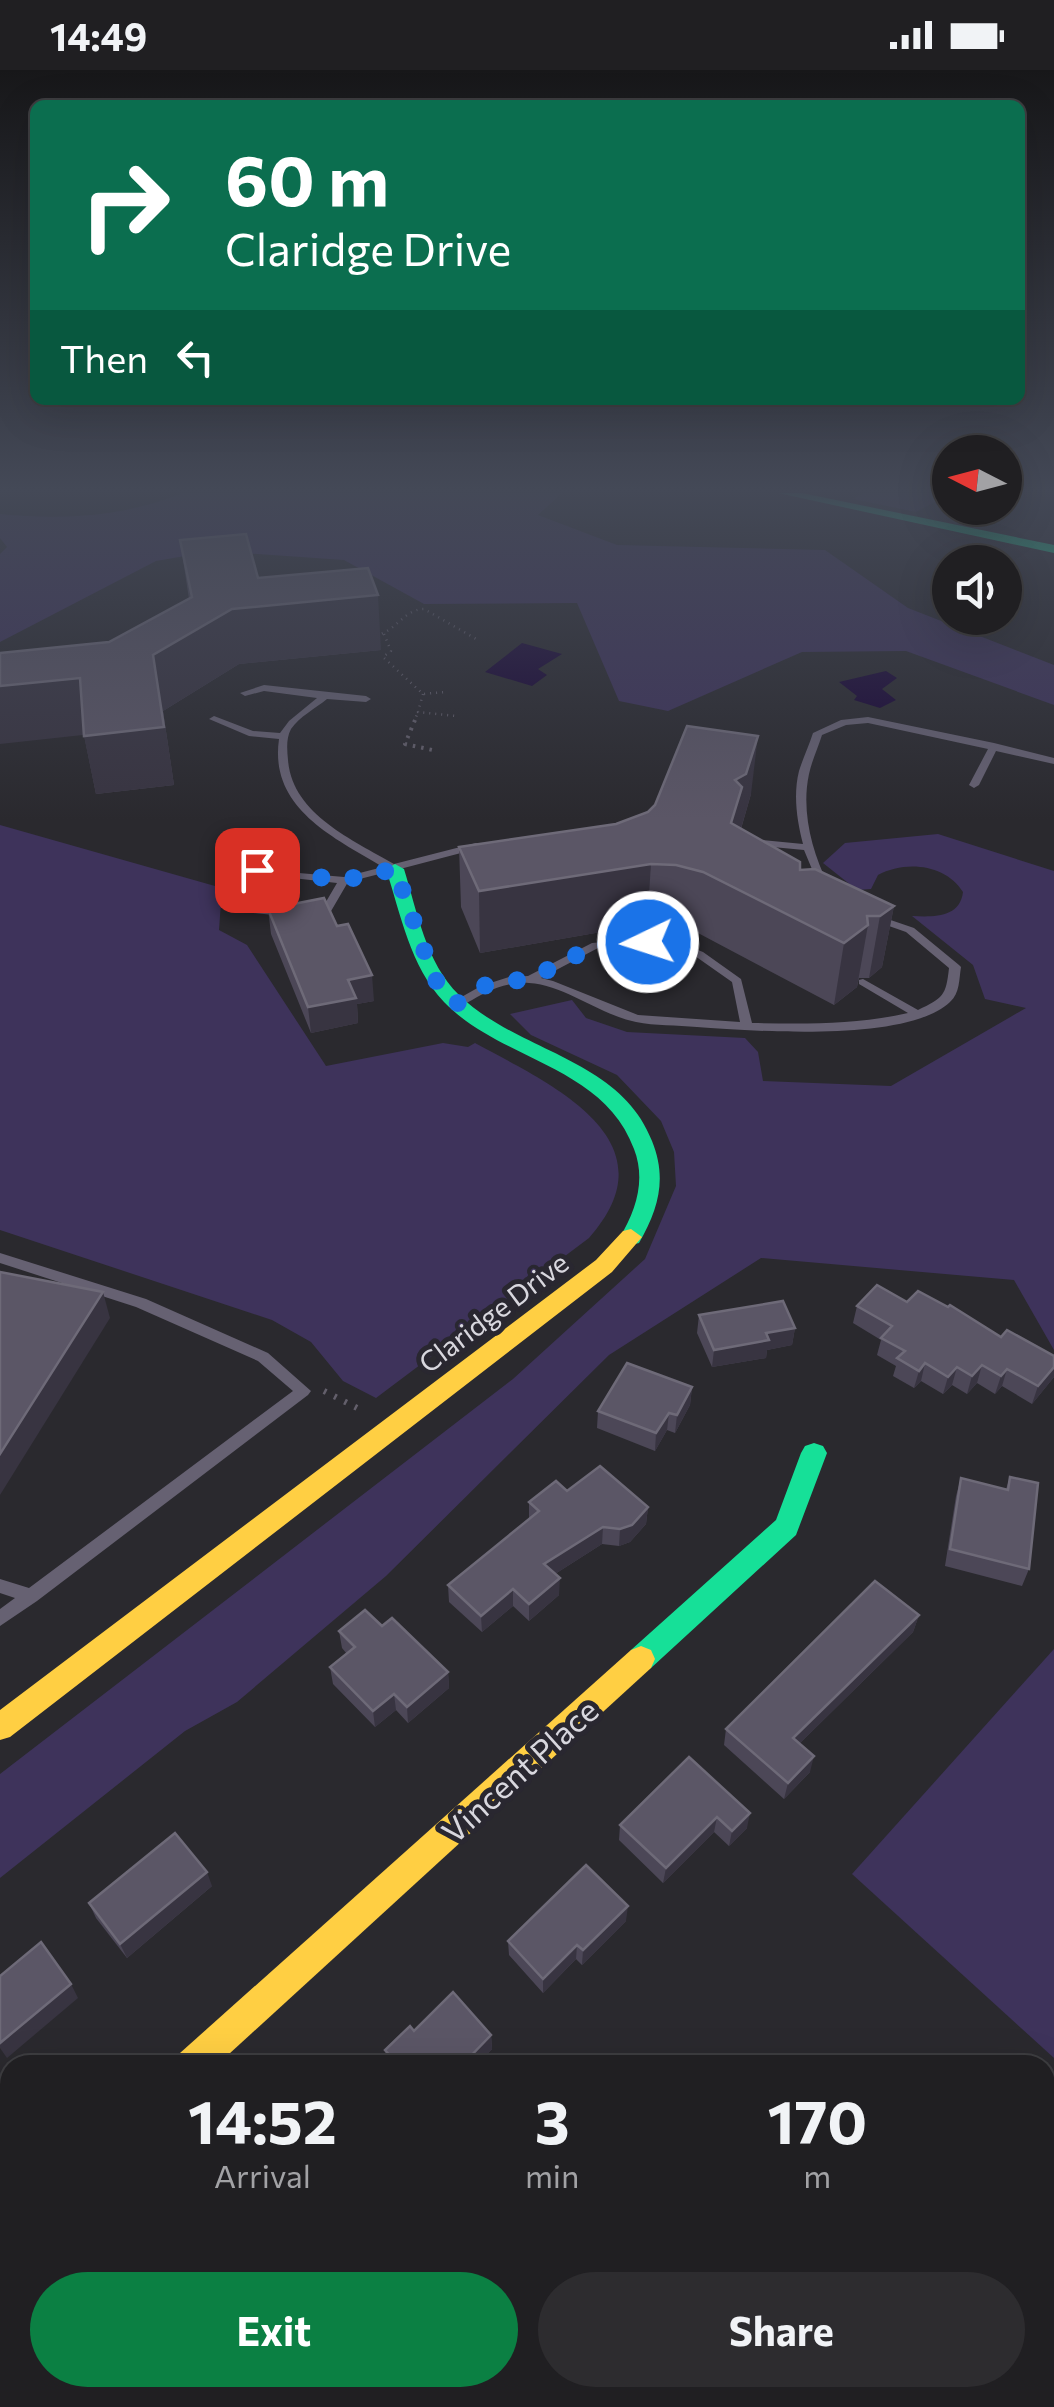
<!DOCTYPE html>
<html lang="en">
<head>
<meta charset="utf-8">
<style>
  :root { --surface:#201f22; --page:#2d2c2f; --text:#f1f3f6; --muted:#a2a2a5; --line:#3d3d40; --accent:#0b8043 }
  body { margin:0; font-family:Commissioner,sans-serif; background:var(--page); color:var(--text); height:100vh; display:flex; flex-direction:column; font-size:38px; white-space:nowrap }
  * { box-sizing:border-box; margin:0 }
  p { font-size:32px; color:var(--muted) }
  .icon { flex:none; width:55px; height:55px; fill:none; stroke:currentColor; stroke-width:2; stroke-linecap:round; stroke-linejoin:round }
  .map { position:relative; flex:1; overflow:hidden }
  .panel { position:absolute; left:0px; top:1985px; width:1055px; height:352px; display:flex; flex-direction:column; background:var(--surface); border-radius:30px 30px 0 0; box-shadow:0 10px 40px #0002,0 0 0 2px var(--line) }
  .panel>* { flex:none }
  .guide { position:absolute; left:30px; top:30px; width:995px; height:305px; border-radius:15px; box-shadow:0 10px 40px #0002,0 0 0 2px var(--line); background:#0b6e4f; color:#fff; overflow:hidden }
  .needle { width:65px; rotate:276deg }
  .controls { position:absolute; left:932px; top:365px; display:grid; gap:20px }
  .controls a { display:grid; place-items:center; width:90px; height:90px; border-radius:50%; background:var(--surface); box-shadow:0 10px 40px #0002,0 0 0 2px var(--line); font-size:50px }
  .pin { position:absolute; display:grid; place-items:center; width:85px; height:85px; color:#fff; margin:-42px; border-radius:20px; box-shadow:0 5px 15px #0006 }
  .me { position:absolute; width:110px; margin:-55px; rotate:266deg; stroke-linejoin:round; filter:drop-shadow(0 0 8px #0008) }
  .turn { display:flex; align-items:center; gap:35px; height:210px; padding:0 30px; font-size:45px }
  .turn .icon { width:130px; height:130px; stroke-width:2.5 }
  .turn b { display:block; font-size:70px; line-height:85px }
  .then { display:flex; align-items:center; height:95px; padding:0 30px; background:#0003; gap:20px; font-size:38px }
  .eta { display:flex; justify-content:space-evenly; align-items:center; height:170px; text-align:center }
  .eta b { font-size:60px; font-weight:700; line-height:70px }
  .button { display:flex; gap:20px; margin-top:auto; padding:20px 30px }
  .button a { flex:1; height:115px; border-radius:60px; background:var(--accent); color:#fff; font-size:40px; font-weight:700; line-height:115px; text-align:center }
  .button a+a { background:var(--page); color:var(--text) }
  .status { display:flex; justify-content:space-between; align-items:center; height:70px; padding:0 50px; background:var(--surface); direction:ltr }
  .status svg { height:28px; fill:currentColor }
  .map>svg:first-child { display:block }
</style>
</head>
<body>
<div class="status"><b>14:49</b><svg viewBox="0 0 49 12"><path d="M0 12V9h3v3zM5 12V6h3v6zM10 12V3h3v9zM15 12V0h3v12zM26 1h20v11H26zM47 4h2v5h-2z"/></svg></div>
<div class="map">
<svg width="1054" height="2337" viewBox="0 0 1054 2337">
  <rect width="100%" height="100%" fill="#2a292e"/>
  <g fill="#3e335b">
    <path d="M183,423H562L538,445L617,475L825,480L908,538L1054,595V635L906,581L802,582L668,641L619,631L577,533L424,534L344,490L214,481L156,491L0,572V484L7,477L0,468V444C65,450 122,447 183,423Z"/>
    <path d="M863,423H950V424L916,442L853,429Z"/>
    <path d="M0,755L222,818L219,860L247,875L326,996L443,973L468,977L475,973C548,1013 677,1069 589,1168L376,1328L343,1311L311,1272L272,1250L0,1160Z"/>
    <path d="M938,764L1054,801V1280L1014,1210L761,1188L609,1285L386,1506L237,1632L185,1661L0,1808V1704L513,1309L645,1189L676,1116L674,1082L661,1051L617,1005L531,965L510,944L572,930L586,948L627,962L745,968L758,982L763,1011L891,1016L1026,938L985,929L973,895L912,846C933,847 960,848 963,822C946,794 905,790 878,805L871,819L857,820L823,793L845,773Z"/>
    <path d="M1054,1579V1988L852,1804Z"/>
  </g>
  <g fill="#180435">
    <path d="M522,573L562,584L538,599L547,605L532,616L485,602Z"/>
    <path d="M886,601L897,608L882,619L896,630L880,638L854,630L857,626L839,612Z"/>
  </g>
  <g fill="none" stroke-linecap="round" stroke-linejoin="round">
    <g stroke="#635f6b" stroke-width="2.5" stroke-dasharray="1 5" stroke-linecap="butt">
      <path d="M384,564L391,581L383,587L423,624L445,622"/>
      <path d="M376,565C396,562 404,539 424,539L478,570"/>
      <path d="M423,624L418,642L456,646"/>
      <path d="M414,652L418,642"/>
    </g>
    <path stroke="#635f6b" stroke-width="4" stroke-dasharray="2.5 6" stroke-linecap="butt" d="M415,650L405,674L437,681"/>
    <path stroke="#635f6b" stroke-width="6" stroke-dasharray="2.5 9" stroke-linecap="butt" d="M324,1321L363,1341"/>
    <g fill="#666172" fill-rule="evenodd">
      <path d="M264,615L366,626L371,629L366,632L327,629C316,638 299,647 291,659C286,668 287,680 288,690C292,744 353,770 394,794L476,773L480,774V778L400,799L399,801H391L348,812L327,848L311,847V843L320,842L337,813L257,804L253,803V799L344,807L383,797C333,767 269,738 279,669L249,666L209,649L214,646L253,661L280,663L289,651L317,628L264,621L245,626L240,623Z"/>
      <path d="M868,647L994,673L1054,688V694L996,681L979,715L974,718L969,715L988,679L868,653L846,655L822,665C818,678 812,690 809,704C801,741 812,782 828,814L823,817L819,816L804,780L752,775L747,772L752,769L803,774C797,751 793,725 799,701C803,688 809,676 813,663L841,650Z"/>
      <path d="M237,836L284,840L289,843L284,846L233,841V837Z"/>
      <path d="M873,844L914,858L959,895L961,897C959,909 960,923 950,932C906,973 755,961 697,957C677,955 655,956 636,952C600,945 565,915 529,913C514,912 498,916 485,923C474,928 463,937 451,937L449,934L481,916L509,907L528,906L592,873L648,868L652,869V873L598,878L541,908L553,911L638,945L740,952L732,912L695,886L676,878V874L680,873L703,882L741,909L752,953C804,954 856,955 908,943L859,914V910L863,909L918,940C943,928 946,926 949,898L906,862L869,849L867,847Z"/>
      <path d="M0,1183L146,1229L268,1283L311,1321L308,1325L37,1531L0,1556V1539L15,1528L0,1523V1509L29,1518L293,1321L258,1291L136,1237L0,1193Z"/>
    </g>
    <path fill="#666172" fill-rule="evenodd" d="M10,2137V2186L0,2190V2141Z"/>
    <g fill="#16e098" fill-rule="evenodd">
      <path d="M778,423H802L1054,475V483Z"/>
      <path d="M395,794L404,799C417,841 426,893 459,925C517,982 620,988 652,1071C667,1108 659,1138 639,1173L631,1175L620,1167C636,1140 646,1110 634,1079C603,995 501,991 444,932C410,896 401,845 386,799Z"/>
      <path d="M814,1373L823,1376L827,1383L796,1465L651,1598L641,1602L631,1598L627,1589L631,1580L776,1450L801,1383L805,1376Z"/>
    </g>
    <g fill="#ffcf43" fill-rule="evenodd">
      <path d="M631,1159L642,1167L612,1202L10,1667L0,1670V1640L596,1190L623,1161Z"/>
      <path d="M641,1576L651,1580L655,1589L651,1598L217,1995H175L180,1983L631,1580Z"/>
    </g>
  </g>
  <g fill="#4c4757">
    <path d="M180,470L258,508L381,580L239,594L163,641L174,715L96,724L84,665L109,572L189,529Z"/>
    <path d="M751,724L741,759L800,800L894,836L882,897L869,908H859L857,917L834,935L698,863L671,855L647,854L480,883L461,837L459,777L616,754Z"/>
    <path d="M268,839L337,856L374,931L357,934L358,953L311,963L271,864Z"/>
    <path d="M907,1232L1054,1307L1032,1334L1002,1316L995,1324L977,1313L967,1324L952,1315L943,1324L921,1311L914,1318L893,1306L896,1296L877,1285L881,1270L853,1253L857,1236Z"/>
    <path d="M699,1245L795,1258L792,1275L767,1280L766,1288L712,1297L697,1263Z"/>
    <path d="M692,1317L690,1335L675,1363L667,1360L655,1381L597,1358L598,1341Z"/>
    <path d="M1010,1407L1029,1499L1022,1516L945,1496L956,1426L961,1408L1006,1419Z"/>
    <path d="M567,1421L648,1437L646,1454L630,1472L619,1476L602,1474L555,1504L559,1525L529,1551L513,1536L482,1562L449,1532L448,1515L529,1449V1432Z"/>
    <path d="M919,1545L913,1562L799,1674L810,1702L784,1729L724,1675L726,1659Z"/>
    <path d="M382,1556L448,1602L449,1618L408,1653L396,1640L375,1657L333,1614L330,1597L347,1584L342,1578L339,1561Z"/>
    <path d="M689,1687L747,1758L729,1776L714,1762L663,1813L619,1770L620,1755Z"/>
    <path d="M212,1816L127,1888L96,1848L89,1833Z"/>
    <path d="M626,1851L582,1895L576,1889L543,1923L509,1885L508,1871Z"/>
    <path d="M414,1961L491,1965L492,1979L476,1995H389L385,1980Z"/>
    <path d="M1045,2068L1054,2077V2172L1045,2163Z"/>
    <path d="M160,2328H251L246,2337H177Z"/>
    <path d="M606,2328H632L623,2337H614Z"/>
  </g>
  <g fill="#383441">
    <path d="M378,525L381,580L239,594L163,641L174,715L96,724L84,666L153,585L232,539Z"/>
    <path d="M80,608L92,664L0,674V616Z"/>
    <path d="M758,666L751,724L725,813L735,710Z"/>
    <path d="M651,794L647,854L480,883L479,821Z"/>
    <path d="M894,836L882,897L869,908L880,846Z"/>
    <path d="M868,855L857,917L834,935L844,873Z"/>
    <path d="M372,905L374,931L357,934L358,953L311,963L308,937L348,910Z"/>
    <path d="M103,1222L110,1248L0,1425V1384Z"/>
    <path d="M795,1258L792,1275L767,1280L766,1288L712,1297L714,1280L766,1263Z"/>
    <path d="M925,1293L921,1311L914,1318L919,1301Z"/>
    <path d="M982,1295L977,1313L967,1324L972,1306Z"/>
    <path d="M957,1297L952,1315L943,1324L948,1307Z"/>
    <path d="M1054,1297V1307L1032,1334L1038,1316Z"/>
    <path d="M1007,1299L1002,1316L995,1324L1001,1306Z"/>
    <path d="M692,1317L690,1335L675,1363L677,1345Z"/>
    <path d="M669,1343L667,1360L655,1381L656,1363Z"/>
    <path d="M648,1437L646,1454L630,1472L619,1476L620,1459Z"/>
    <path d="M603,1457L602,1474L544,1511V1494Z"/>
    <path d="M560,1508L559,1525L529,1551V1534Z"/>
    <path d="M513,1519V1536L482,1562L481,1546Z"/>
    <path d="M919,1545L913,1562L789,1684L793,1668Z"/>
    <path d="M448,1602L449,1618L408,1653L407,1637Z"/>
    <path d="M394,1624L396,1640L375,1657L373,1641Z"/>
    <path d="M814,1686L810,1702L784,1729L788,1713Z"/>
    <path d="M750,1743L747,1758L729,1776L732,1761Z"/>
    <path d="M717,1747L714,1762L663,1813L666,1798Z"/>
    <path d="M207,1802L212,1816L127,1888L120,1874Z"/>
    <path d="M628,1836L626,1851L582,1895L583,1880Z"/>
    <path d="M577,1875L576,1889L543,1923V1909Z"/>
    <path d="M71,1914L78,1928L7,1988L0,1978V1973Z"/>
    <path d="M491,1965L492,1979L476,1995H462Z"/>
    <path d="M233,2328H251L246,2337H229Z"/>
    <path d="M626,2328H632L623,2337H619Z"/>
  </g>
  <g fill="#5b5666" stroke="#6e6a78" stroke-width="2.5">
    <path d="M246,464L258,508L368,498L378,525L232,539L153,585L164,657L84,666L80,608L0,616V583L109,572L192,527L180,470Z"/>
    <path d="M687,656L758,666L746,704L735,710L742,717L731,753L800,792V800L815,799L894,836L880,846H867L868,855L844,873L703,802L676,795L651,794L479,821L459,777L616,754L648,742L655,735Z"/>
    <path d="M324,828L337,856L348,854L372,905L348,910L356,928L308,937L268,839Z"/>
    <path d="M0,1202L103,1222L0,1384Z"/>
    <path d="M877,1215L907,1232L918,1221L948,1237L950,1235L1001,1267L1007,1260L1054,1286V1297L1038,1316L1007,1299L1001,1306L982,1295L972,1306L957,1297L948,1307L925,1293L919,1301L897,1288L905,1281L881,1268L892,1256L857,1236Z"/>
    <path d="M783,1231L795,1258L766,1263L769,1270L714,1280L699,1245Z"/>
    <path d="M627,1293L692,1317L677,1345L669,1343L656,1363L598,1341Z"/>
    <path d="M600,1396L648,1437L632,1455L620,1459L603,1457L544,1494L560,1508L529,1534L513,1519L481,1546L448,1515L539,1441L529,1432L556,1411L567,1421Z"/>
    <path d="M1010,1407L1038,1413L1029,1499L950,1479L961,1408L1008,1420Z"/>
    <path d="M875,1511L919,1545L793,1668L814,1686L788,1713L726,1659Z"/>
    <path d="M365,1540L382,1556L392,1548L448,1602L407,1637L394,1624L373,1641L330,1597L355,1577L339,1561Z"/>
    <path d="M689,1687L750,1743L732,1761L717,1747L666,1798L620,1755Z"/>
    <path d="M175,1763L207,1802L120,1874L89,1833Z"/>
    <path d="M586,1795L628,1836L583,1880L577,1875L543,1909L508,1871Z"/>
    <path d="M41,1872L71,1914L0,1973V1906Z"/>
    <path d="M453,1922L491,1965L462,1995H398L385,1980L410,1956L414,1961Z"/>
    <path d="M1045,2068L1054,2077V2152L1045,2142Z"/>
    <path d="M176,2328H233L229,2337H194Z"/>
    <path d="M614,2328H626L620,2334Z"/>
    <path d="M764,2328H896L888,2337H755Z"/>
  </g>
  <linearGradient id="sky" x2="0" y2="1"><stop stop-color="#171719"/><stop offset="0.56" stop-color="#444957"/><stop offset="1" stop-color="#444957" stop-opacity="0"/></linearGradient>
  <rect width="1054" height="750" fill="url(#sky)"/>
  <g fill="none" stroke-linecap="round" stroke-linejoin="round">
    <path stroke="#1a73e8" stroke-width="18" stroke-dasharray="0 32.4" d="M257,800L344,810L395,799L434,908L456,934L486,915L532,908L596,875L648,872"/>
  </g>
  <g text-anchor="middle" dominant-baseline="central" stroke-width="10" stroke-linejoin="round" paint-order="stroke">
    <g font-size="28" fill="#d8d7de" stroke="#292730">
      <text transform="translate(493 1242) rotate(-37)">Claridge Drive</text>
    </g>
    <g font-size="32" fill="#d8d7de" stroke="#292730">
      <text transform="translate(519 1700) rotate(-42)">Vincent Place</text>
    </g>
  </g>
</svg>
<div class="controls">
<a><svg class="needle" viewBox="-14 -14 28 28"><path d="M0-13l5 13h-10z" fill="#e53935"/><path d="M0 13l5-13h-10z" fill="#a2a2a5"/></svg></a>
<a><svg class="icon" aria-label="sound" viewBox="0 0 24 24"><path d="M4 9h4l5-4v14l-5-4H4zM17 9q2 3 0 6"/></svg></a>
</div>
<div class="pin" style="left:257px;top:800px;background:#d93025"><svg class="icon" aria-label="arrive" viewBox="0 0 24 24"><path d="M6 21V4h12l-3 4 3 4H6"/></svg></div>
<svg class="me" style="left:648px;top:872px" viewBox="-20 -20 40 40"><circle r="17" fill="#1a73e8" stroke="#fff" stroke-width="3"/><path d="M0-11L8 9 0 5-8 9z" fill="#fff"/></svg>
<div class="guide">
<div class="turn"><svg class="icon" aria-label="right" viewBox="0 0 24 24"><path d="M7 20v-9h11M14 6l5 5-5 5"/></svg><div><b>60 m</b>Claridge Drive</div></div>
<div class="then">Then<svg class="icon" aria-label="left" viewBox="0 0 24 24"><path d="M17 20v-9H6M10 6l-5 5 5 5"/></svg></div>
</div>
<section class="panel">
<div class="eta">
<div><b>14:52</b><p>Arrival</p></div>
<div><b>3</b><p>min</p></div>
<div><b>170</b><p>m</p></div>
</div>
<div class="button"><a>Exit</a><a>Share</a></div>
</section>
</div>
</body>
</html>
